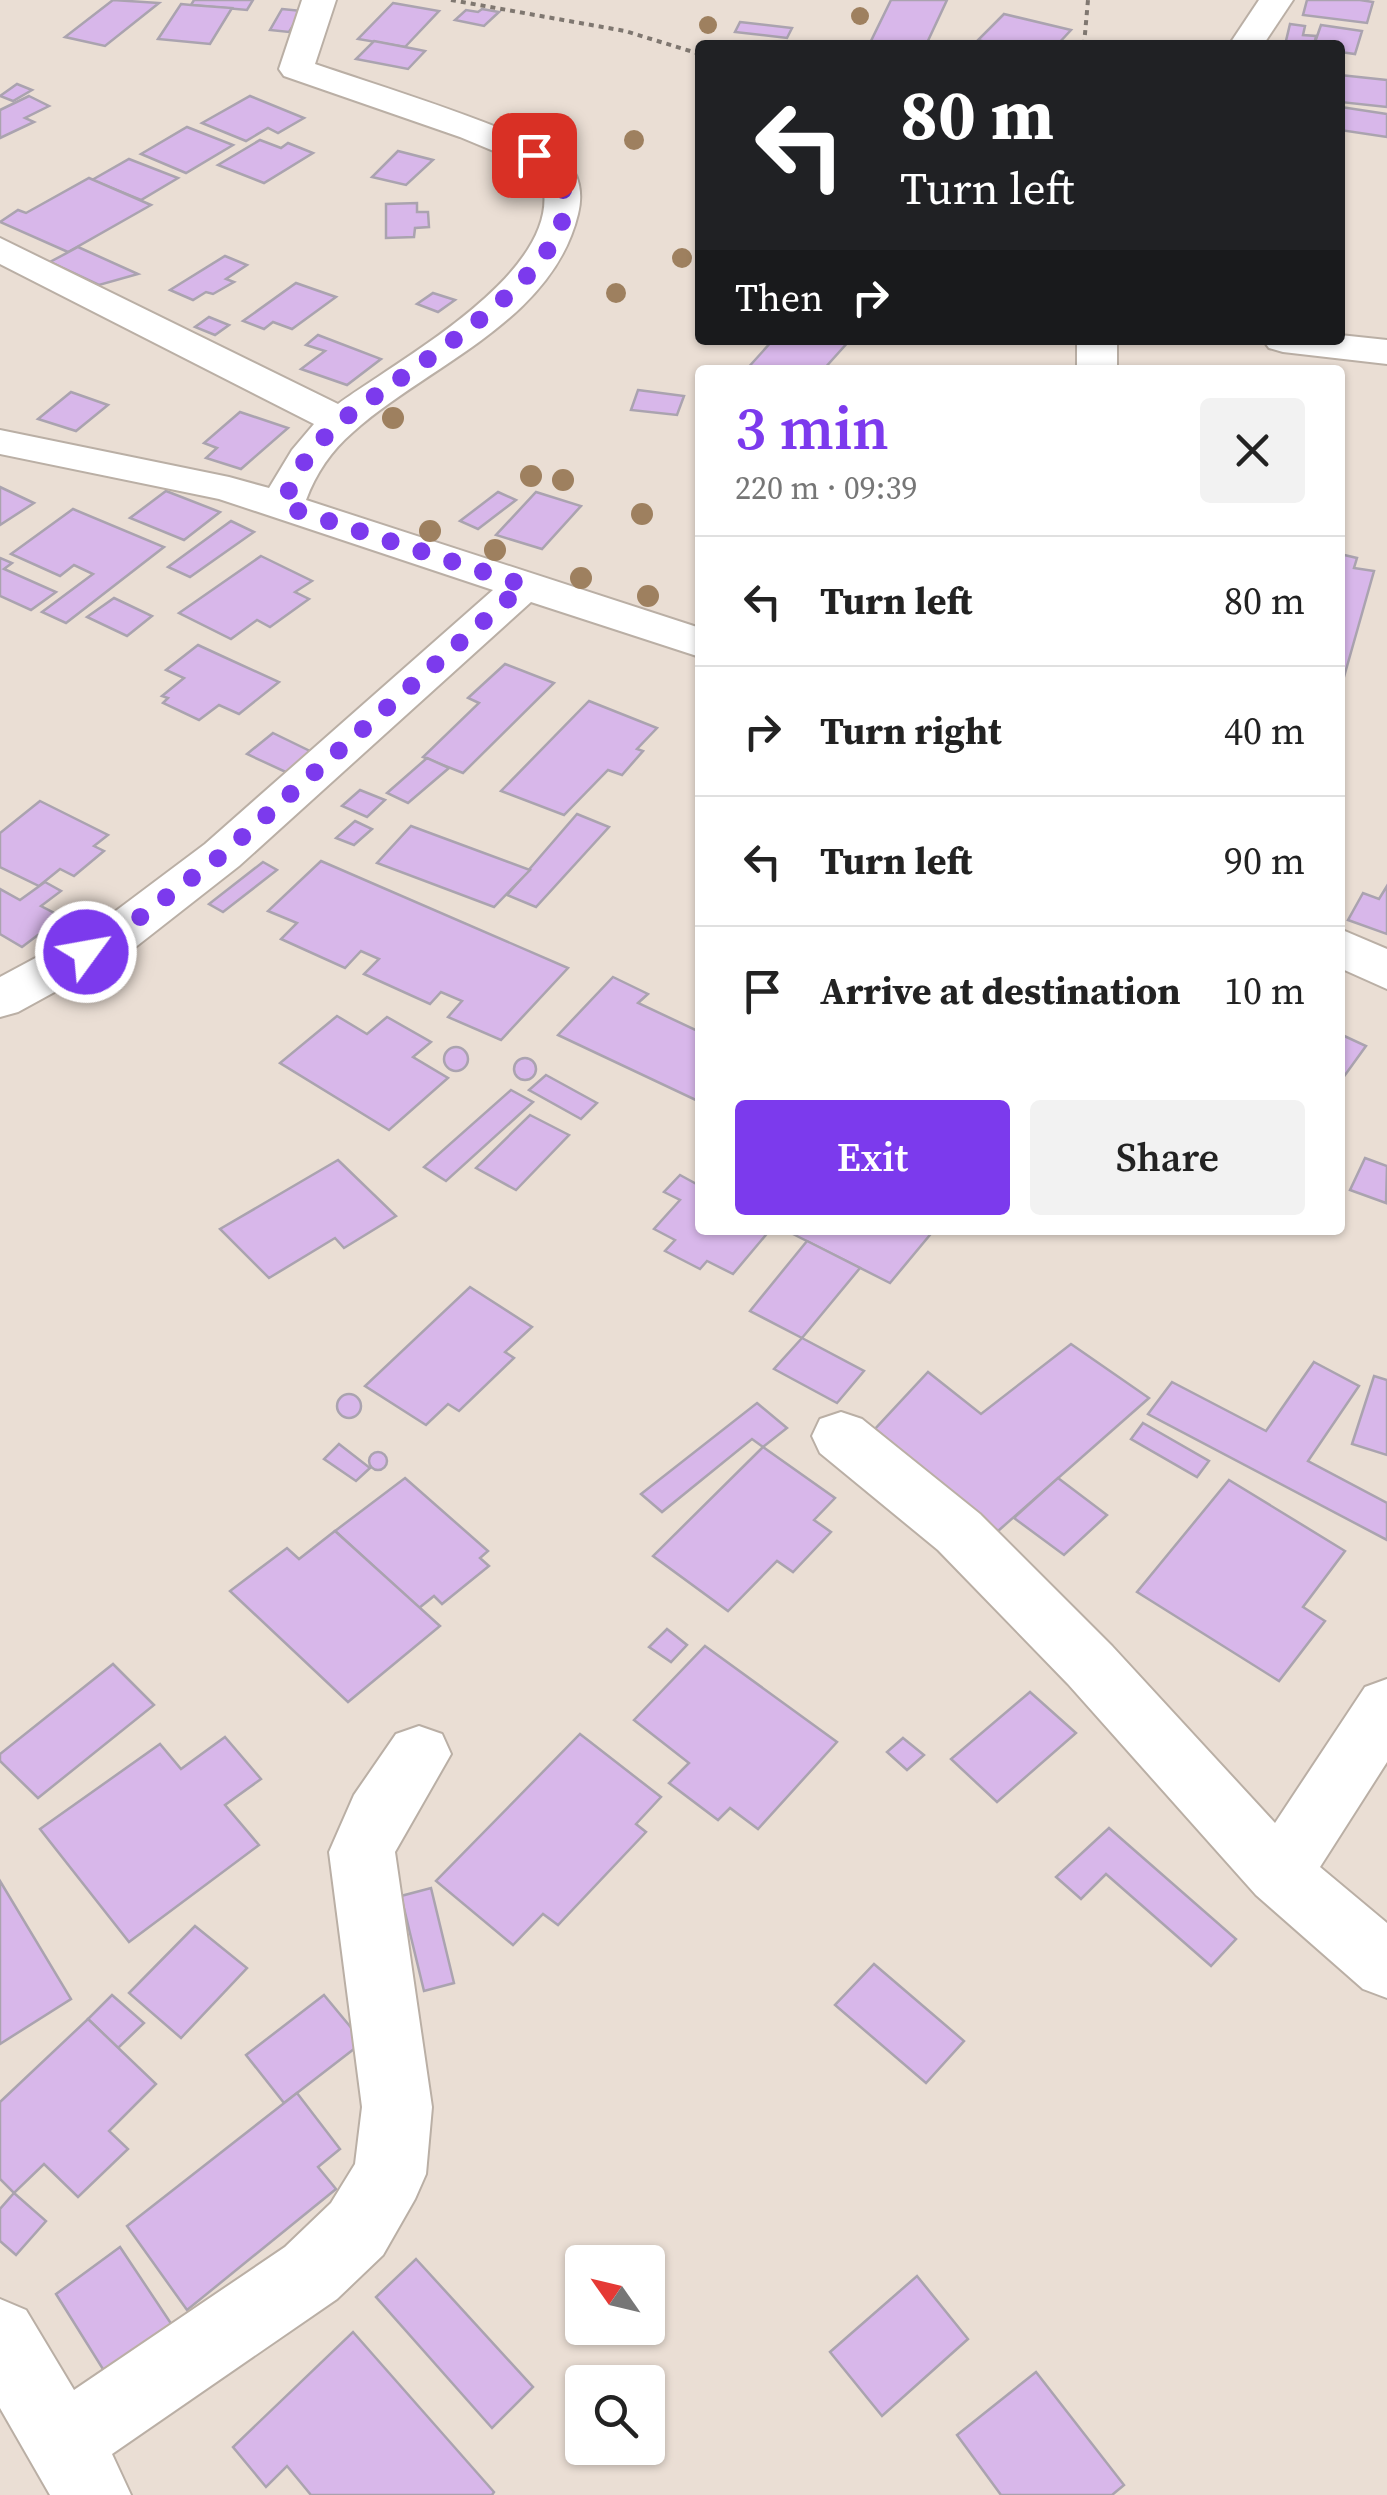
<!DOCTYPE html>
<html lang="en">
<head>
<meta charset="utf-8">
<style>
  :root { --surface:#fff; --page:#f2f2f2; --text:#222; --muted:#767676; --line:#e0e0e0; --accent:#7c3aed }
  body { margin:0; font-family:"Source Serif 4",serif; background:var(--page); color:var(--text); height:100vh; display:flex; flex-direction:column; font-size:38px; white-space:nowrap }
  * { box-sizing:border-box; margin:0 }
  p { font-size:32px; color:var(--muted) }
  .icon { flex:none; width:55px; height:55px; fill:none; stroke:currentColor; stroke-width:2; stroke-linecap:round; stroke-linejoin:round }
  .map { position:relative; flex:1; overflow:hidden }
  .panel { position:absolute; left:695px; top:365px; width:650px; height:870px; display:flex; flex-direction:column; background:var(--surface); border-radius:10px; box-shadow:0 2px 8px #0004 }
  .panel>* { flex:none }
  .hud { position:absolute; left:695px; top:40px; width:650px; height:305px; border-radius:10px; box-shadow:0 2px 8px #0004; background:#202124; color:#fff; overflow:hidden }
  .needle { width:65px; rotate:304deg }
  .tools { position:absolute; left:565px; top:2245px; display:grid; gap:20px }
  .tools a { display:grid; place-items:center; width:100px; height:100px; border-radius:10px; background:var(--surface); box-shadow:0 2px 8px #0004; font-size:50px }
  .pin { position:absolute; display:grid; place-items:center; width:85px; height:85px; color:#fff; margin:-42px; border-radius:20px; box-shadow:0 5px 15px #0006 }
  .me { position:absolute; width:110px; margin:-55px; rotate:58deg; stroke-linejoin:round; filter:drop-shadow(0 0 8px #0008) }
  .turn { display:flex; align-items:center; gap:35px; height:210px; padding:0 40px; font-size:45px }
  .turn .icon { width:130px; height:130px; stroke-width:2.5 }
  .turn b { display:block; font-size:70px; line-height:85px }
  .then { display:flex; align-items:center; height:95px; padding:0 40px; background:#0003; gap:20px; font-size:38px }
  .round { display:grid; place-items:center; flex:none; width:105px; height:105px; border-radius:10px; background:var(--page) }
  .head { display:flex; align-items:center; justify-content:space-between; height:170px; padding:0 40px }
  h1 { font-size:60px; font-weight:600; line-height:75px; color:var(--accent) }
  .cta { display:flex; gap:20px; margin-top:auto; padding:20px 40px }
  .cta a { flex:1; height:115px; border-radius:10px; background:var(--accent); color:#fff; font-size:40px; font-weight:600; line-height:115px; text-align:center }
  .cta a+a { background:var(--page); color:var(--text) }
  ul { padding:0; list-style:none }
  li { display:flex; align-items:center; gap:30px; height:130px; padding:0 40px; border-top:2px solid var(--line) }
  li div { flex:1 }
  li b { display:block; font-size:38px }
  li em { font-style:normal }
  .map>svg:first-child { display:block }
</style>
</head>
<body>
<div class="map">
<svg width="1387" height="2495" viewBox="0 0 1387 2495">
  <rect width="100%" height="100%" fill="#eaded4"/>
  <g fill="#d8b7ea" stroke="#aaa3af" stroke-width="2.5">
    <path d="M113,0L159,3L105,46L65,37Z"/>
    <path d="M194,0H253L247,10L191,5Z"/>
    <path d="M891,0H947L926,45H869Z"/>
    <path d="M1307,0H1360L1373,2L1367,23L1303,15Z"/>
    <path d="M393,3L439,11L405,47L358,39Z"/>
    <path d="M181,4L191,5L232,8L210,44L158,39Z"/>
    <path d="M282,9L302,11L289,32L270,30Z"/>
    <path d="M482,9L499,12L484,26L455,20L466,10L478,12Z"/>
    <path d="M1004,14L1071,30L1057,45H997L978,40Z"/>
    <path d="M740,22L792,28L787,38L735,32Z"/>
    <path d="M1290,24L1305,26L1303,35L1316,36L1314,45H1285Z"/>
    <path d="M1321,25L1362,31L1355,54L1340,52V45H1314Z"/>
    <path d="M374,41L405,47L425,51L408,69L356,59Z"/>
    <path d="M1340,75L1387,80V107L1340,102Z"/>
    <path d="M17,84L32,90L13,101L0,96Z"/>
    <path d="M29,96L49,106L25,118L34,122L0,138V110Z"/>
    <path d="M250,96L304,118L278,133L268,128L246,141L202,123Z"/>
    <path d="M1341,107L1387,114V137L1340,130Z"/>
    <path d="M187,127L233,145L186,173L141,154Z"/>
    <path d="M260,140L281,148L288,143L313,153L264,183L218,165Z"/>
    <path d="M398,151L433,160L406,185L372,177Z"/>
    <path d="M129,159L178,178L141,200L92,180Z"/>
    <path d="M89,178L151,205L68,252L0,222L18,210L26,213Z"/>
    <path d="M417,203V212H428L429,227L415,228L414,237L386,238V204Z"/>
    <path d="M78,247L138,274L99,285L50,262Z"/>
    <path d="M225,256L247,265L226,279L234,282L213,294L206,292L193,300L170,290Z"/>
    <path d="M296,283L336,297L292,329L273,322L264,329L243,321Z"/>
    <path d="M433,293L455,300L438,312L417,304Z"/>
    <path d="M209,317L229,325L215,335L195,327Z"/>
    <path d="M318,335L381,359L347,385L301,369L325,351L306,345Z"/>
    <path d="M773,340H844L849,341L823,370H746Z"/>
    <path d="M638,390L684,396L677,415L631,410Z"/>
    <path d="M71,392L108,405L76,431L38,419Z"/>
    <path d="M240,412L288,428L241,469L206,458L217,448L204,443Z"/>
    <path d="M0,487L34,503L0,525Z"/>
    <path d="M166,491L220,512L184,540L130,518Z"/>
    <path d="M498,492L516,500L478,529L460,521Z"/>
    <path d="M536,492L581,506L542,549L496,535Z"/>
    <path d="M73,509L164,547L66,623L42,612L93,574L74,565L60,576L11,554Z"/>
    <path d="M231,521L254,532L190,577L168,567Z"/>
    <path d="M1340,554L1357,558L1354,568L1374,571L1340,691Z"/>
    <path d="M261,556L312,581L295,592L309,599L270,627L257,620L231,639L179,613Z"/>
    <path d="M0,558L12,563L4,569L56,592L31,610L0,596Z"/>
    <path d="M114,598L152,616L127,636L87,617Z"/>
    <path d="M198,645L224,657L279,682L239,714L219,705L199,720L163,703L168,698L162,696L184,678L166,670Z"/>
    <path d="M505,664L554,683L463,773L423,757L479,703L468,698Z"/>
    <path d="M589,701L657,728L637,749L643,751L622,775L608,770L564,815L501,791Z"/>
    <path d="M273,733L316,754L290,774L247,754Z"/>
    <path d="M427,758L449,768L408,803L387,793Z"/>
    <path d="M360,790L385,800L367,817L342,806Z"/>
    <path d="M40,801L108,835L94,846L104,851L74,876L60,869L39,886L0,867V833Z"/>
    <path d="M577,814L609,827L536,907L507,895Z"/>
    <path d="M355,821L372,829L354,845L336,838Z"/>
    <path d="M411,826L530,870L494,907L377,863Z"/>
    <path d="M321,861L568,968L501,1040L448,1017L462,1001L441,992L430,1004L364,974L379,959L361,951L345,968L281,939L297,923L268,911Z"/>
    <path d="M263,862L277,870L223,912L209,904Z"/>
    <path d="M45,882L61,891L41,906L62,917L22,947L0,934V889L20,900Z"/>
    <path d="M1387,886V934L1348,920L1363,893L1379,899Z"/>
    <path d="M613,977L648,994L638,1003L700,1032V1102L558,1035Z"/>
    <path d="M337,1016L367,1034L387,1017L431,1042L413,1057L448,1078L389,1130L280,1063Z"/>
    <path d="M1340,1034L1366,1046L1340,1082Z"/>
    <circle cx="456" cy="1059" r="12"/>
    <circle cx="525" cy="1069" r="11"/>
    <path d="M546,1075L597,1103L581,1119L529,1090Z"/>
    <path d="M511,1090L533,1102L446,1181L424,1167Z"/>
    <path d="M530,1115L569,1135L516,1190L476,1168Z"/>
    <path d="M1365,1158L1387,1166L1386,1203L1350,1190Z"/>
    <path d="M338,1160L396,1216L344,1248L335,1238L269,1278L220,1229Z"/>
    <path d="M680,1175L700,1186V1230H770L733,1274L707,1261L700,1269L665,1251L675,1240L654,1229L680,1200L664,1192Z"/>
    <path d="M785,1230H934L890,1283Z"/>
    <path d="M807,1241L860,1268L802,1338L750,1311Z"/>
    <path d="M470,1287L532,1327L505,1352L514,1358L459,1411L448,1404L426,1425L365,1386Z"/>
    <path d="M802,1338L864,1371L837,1403L774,1369Z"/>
    <path d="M1071,1344L1149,1398L998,1531L875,1429L928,1372L981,1414Z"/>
    <path d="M1314,1362L1359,1386L1308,1461L1387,1503V1540L1148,1414L1172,1382L1266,1431Z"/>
    <path d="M1374,1376L1387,1380V1455L1352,1444Z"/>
    <circle cx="349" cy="1406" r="12"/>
    <path d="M757,1403L787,1428L763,1447L752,1439L662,1512L641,1494Z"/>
    <path d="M1143,1423L1209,1461L1197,1477L1131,1439Z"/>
    <path d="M339,1444L370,1468L356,1481L324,1459Z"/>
    <path d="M763,1447L835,1498L814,1520L831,1532L793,1572L777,1561L728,1611L653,1556Z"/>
    <circle cx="378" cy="1461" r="9"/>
    <path d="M405,1478L488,1551L480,1558L489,1566L442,1604L434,1596L419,1608L335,1531Z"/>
    <path d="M1058,1478L1107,1515L1064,1555L1014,1518Z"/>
    <path d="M1229,1480L1345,1551L1303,1607L1325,1621L1279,1681L1137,1592Z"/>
    <path d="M335,1531L440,1626L348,1702L230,1591L287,1548L299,1559Z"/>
    <path d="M667,1629L687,1645L671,1662L649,1647Z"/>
    <path d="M705,1646L837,1742L758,1829L730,1808L718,1820L669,1783L689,1763L634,1720Z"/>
    <path d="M113,1664L154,1705L38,1798L0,1761V1754Z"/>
    <path d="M1030,1692L1076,1733L997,1802L951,1759Z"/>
    <path d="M580,1734L661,1797L636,1824L646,1832L558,1925L543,1914L513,1945L436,1881Z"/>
    <path d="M225,1737L261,1779L225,1805L259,1845L129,1942L40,1829L160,1744L181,1769Z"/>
    <path d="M903,1738L924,1755L907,1770L887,1752Z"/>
    <path d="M1109,1828L1236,1939L1211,1966L1106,1874L1081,1899L1056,1877Z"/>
    <path d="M0,1881L71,1999L0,2044Z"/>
    <path d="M431,1888L454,1983L424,1991L401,1896Z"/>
    <path d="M195,1926L247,1968L181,2038L129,1993Z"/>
    <path d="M874,1964L964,2041L926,2083L835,2005Z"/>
    <path d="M112,1995L144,2023L118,2048L88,2019Z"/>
    <path d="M324,1995L363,2042L284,2103L246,2055Z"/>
    <path d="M88,2019L156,2084L109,2131L128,2149L78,2197L44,2164L14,2193L0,2179V2102Z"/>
    <path d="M297,2093L340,2149L318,2167L336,2189L187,2310L127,2226Z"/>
    <path d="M14,2193L46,2221L16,2255L0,2241V2209Z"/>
    <path d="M120,2247L172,2325L106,2374L56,2294Z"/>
    <path d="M416,2259L533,2387L492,2428L376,2297Z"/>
    <path d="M917,2276L968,2339L882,2416L830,2352Z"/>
    <path d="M353,2332L494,2492L492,2495H311L287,2466L266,2487L233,2447Z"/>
    <path d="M1036,2372L1124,2485L1112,2495H1001L957,2435Z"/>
  </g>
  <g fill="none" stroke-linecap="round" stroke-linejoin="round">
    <defs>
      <g id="minor">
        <path d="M302,0H336L315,64C380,86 445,106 509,132C527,140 549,145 564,159C580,173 583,194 578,214C552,322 428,365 353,432C331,451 316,473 306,500L700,628V657L531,602L239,866L133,949L18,1012L0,1017V977L97,925L205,844L493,590L219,499L0,454V430L229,477L269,488L292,450L314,424L0,264V238L338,404C397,360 575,267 540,175L520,162L460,137L284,76L279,69Z"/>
        <path d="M1259,0H1293L1263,45H1229Z"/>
        <path d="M1340,335L1387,340V364L1283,352L1269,348L1263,340H1340Z"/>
        <rect x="1077" y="340" width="40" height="30"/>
        <path d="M1340,929L1387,949V989L1340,968Z"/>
        <path d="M841,1412L862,1419L980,1514L1112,1646L1275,1823L1365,1687L1387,1679V1762L1320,1867L1387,1923V1998L1363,1989L1256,1895L1068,1684L938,1550L820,1453L812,1436L820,1419Z"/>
        <path d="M419,1726L442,1734L451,1754L395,1852L432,2107L426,2174L415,2199L383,2255L337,2299L112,2454L131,2495H50L0,2408V2299L26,2310L74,2390L285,2247L331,2203L355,2164L362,2107L329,1852L354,1795L396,1734Z"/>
      </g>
    </defs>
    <use href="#minor" stroke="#baafa5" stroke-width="4"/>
    <g stroke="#7f7770" stroke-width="4" stroke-dasharray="5 5" stroke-linecap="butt">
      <path d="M451,0L625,31L700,54"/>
      <path d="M1084,45L1088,0"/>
    </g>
    <use href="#minor" fill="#fff" fill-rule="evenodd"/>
  </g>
  <g fill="#9e805f">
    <circle cx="860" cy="16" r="9"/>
    <circle cx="708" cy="25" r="9"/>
    <circle cx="634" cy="140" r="10"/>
    <circle cx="682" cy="258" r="10"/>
    <circle cx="616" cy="293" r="10"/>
    <circle cx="393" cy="418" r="11"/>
    <circle cx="531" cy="476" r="11"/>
    <circle cx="563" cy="480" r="11"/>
    <circle cx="642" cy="514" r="11"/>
    <circle cx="430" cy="531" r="11"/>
    <circle cx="495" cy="550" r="11"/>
    <circle cx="581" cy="578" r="11"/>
    <circle cx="648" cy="596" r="11"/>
  </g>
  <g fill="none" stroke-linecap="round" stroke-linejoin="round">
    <path stroke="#7c3aed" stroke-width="18" stroke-dasharray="0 32.4" d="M86,952L115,936L222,855L524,585L283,506C295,471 311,449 338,424C386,380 655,234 534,155"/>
  </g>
</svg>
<div class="tools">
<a><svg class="needle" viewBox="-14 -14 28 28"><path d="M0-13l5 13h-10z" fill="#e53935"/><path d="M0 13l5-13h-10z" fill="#767676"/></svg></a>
<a><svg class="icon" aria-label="search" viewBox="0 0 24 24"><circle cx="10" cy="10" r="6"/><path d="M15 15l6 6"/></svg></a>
</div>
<div class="pin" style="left:534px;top:155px;background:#d93025"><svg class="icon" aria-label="arrive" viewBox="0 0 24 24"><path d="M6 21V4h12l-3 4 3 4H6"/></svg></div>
<svg class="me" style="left:86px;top:952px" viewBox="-20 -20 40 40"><circle r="17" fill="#7c3aed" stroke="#fff" stroke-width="3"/><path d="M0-11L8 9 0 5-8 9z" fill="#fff"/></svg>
<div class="hud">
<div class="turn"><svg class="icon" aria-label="left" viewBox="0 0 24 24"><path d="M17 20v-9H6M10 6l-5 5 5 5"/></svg><div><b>80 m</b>Turn left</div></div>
<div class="then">Then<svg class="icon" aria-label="right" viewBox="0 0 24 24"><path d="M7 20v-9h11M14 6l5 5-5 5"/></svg></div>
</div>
<section class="panel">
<div class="head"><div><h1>3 min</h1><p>220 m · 09:39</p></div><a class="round"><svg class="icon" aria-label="close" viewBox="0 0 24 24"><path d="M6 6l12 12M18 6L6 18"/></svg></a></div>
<ul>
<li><svg class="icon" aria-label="left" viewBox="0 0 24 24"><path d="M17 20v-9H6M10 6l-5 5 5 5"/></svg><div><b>Turn left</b></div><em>80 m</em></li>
<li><svg class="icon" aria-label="right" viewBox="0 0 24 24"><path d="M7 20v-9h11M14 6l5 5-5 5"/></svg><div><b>Turn right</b></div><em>40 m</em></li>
<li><svg class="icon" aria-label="left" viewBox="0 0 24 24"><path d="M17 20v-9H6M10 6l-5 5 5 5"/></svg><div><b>Turn left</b></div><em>90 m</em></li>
<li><svg class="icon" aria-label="arrive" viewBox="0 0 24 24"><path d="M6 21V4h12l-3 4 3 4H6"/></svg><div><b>Arrive at destination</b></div><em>10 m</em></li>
</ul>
<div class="cta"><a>Exit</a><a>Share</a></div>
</section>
</div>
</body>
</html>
